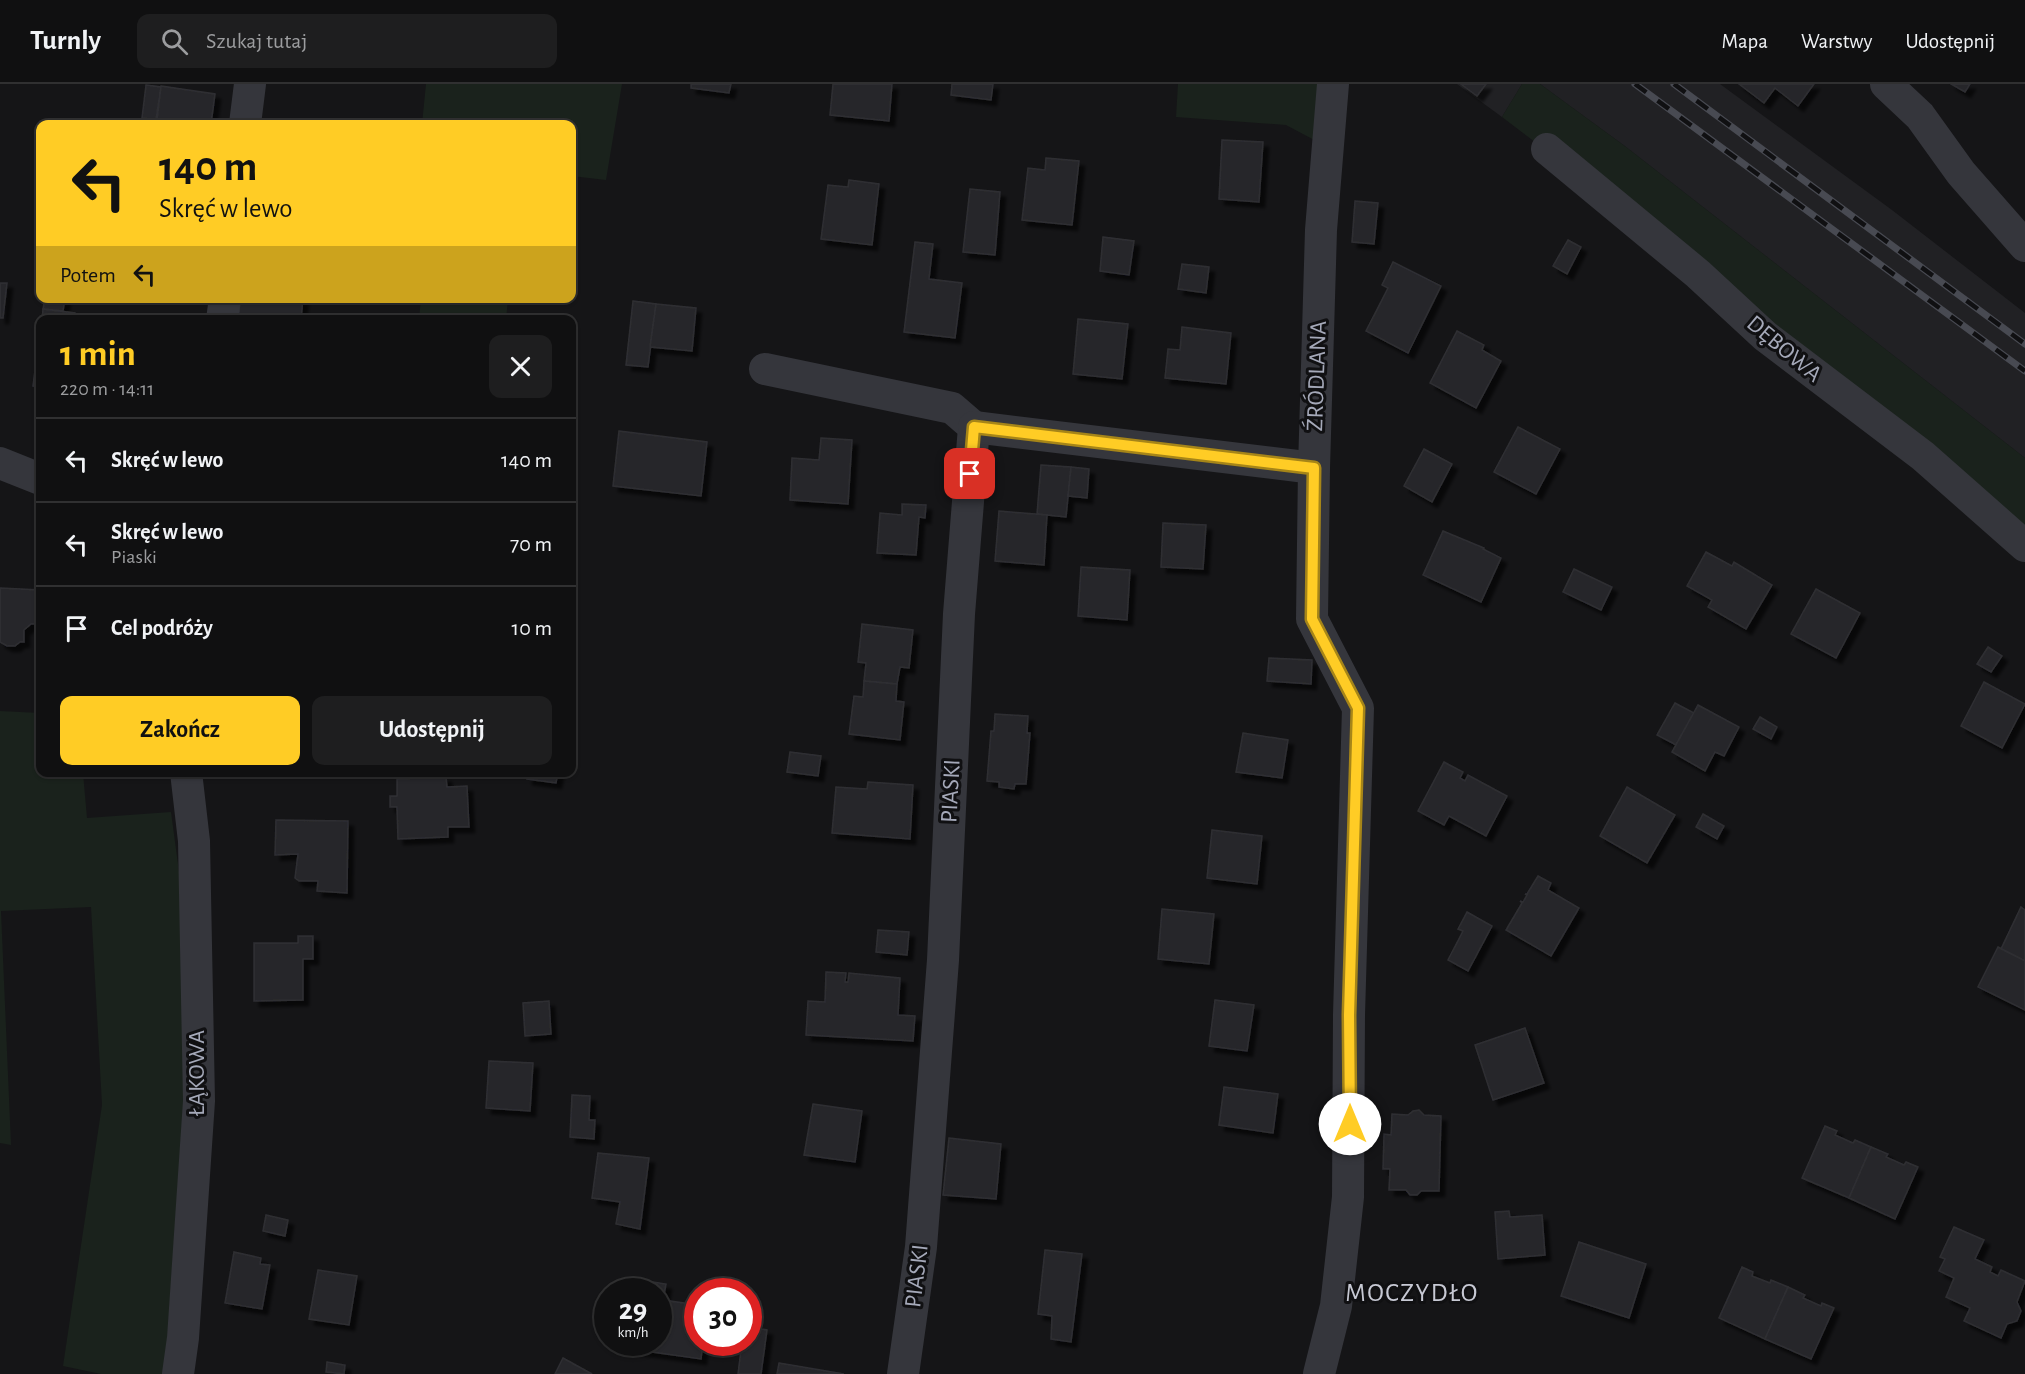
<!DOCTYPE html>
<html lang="pl">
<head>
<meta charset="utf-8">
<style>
  :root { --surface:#101011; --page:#1e1e1f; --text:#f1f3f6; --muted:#9c9d9f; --line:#303031; --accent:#ffcc25 }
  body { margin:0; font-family:"Alegreya Sans",sans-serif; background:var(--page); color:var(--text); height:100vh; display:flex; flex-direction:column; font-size:22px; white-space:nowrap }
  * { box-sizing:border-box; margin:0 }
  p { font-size:20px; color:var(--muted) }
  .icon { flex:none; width:33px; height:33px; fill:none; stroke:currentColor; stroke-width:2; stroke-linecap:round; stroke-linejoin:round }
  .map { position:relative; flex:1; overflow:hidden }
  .sheet { position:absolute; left:36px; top:231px; width:540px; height:462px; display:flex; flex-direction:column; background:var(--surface); border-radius:12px; box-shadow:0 2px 4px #0004,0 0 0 2px var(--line) }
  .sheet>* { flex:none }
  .guide { position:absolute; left:36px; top:36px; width:540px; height:183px; border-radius:12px; box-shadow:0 2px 4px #0004,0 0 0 2px var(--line); background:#ffcc25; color:#111; overflow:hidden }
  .speed { position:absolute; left:594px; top:1194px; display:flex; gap:12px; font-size:30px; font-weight:700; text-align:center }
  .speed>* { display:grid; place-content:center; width:78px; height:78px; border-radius:50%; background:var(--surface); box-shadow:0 2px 4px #0004,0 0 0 2px var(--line); line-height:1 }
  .speed small { font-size:15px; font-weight:400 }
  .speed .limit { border:9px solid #d22; background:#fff; color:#111 }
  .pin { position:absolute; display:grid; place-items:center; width:51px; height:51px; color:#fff; margin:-26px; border-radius:12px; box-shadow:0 3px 9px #0006 }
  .me { position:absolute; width:66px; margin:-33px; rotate:0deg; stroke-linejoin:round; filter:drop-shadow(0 0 4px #0008) }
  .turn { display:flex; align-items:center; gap:21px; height:126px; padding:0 24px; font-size:27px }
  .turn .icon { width:78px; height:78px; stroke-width:2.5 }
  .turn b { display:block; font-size:42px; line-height:51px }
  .then { display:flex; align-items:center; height:57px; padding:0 24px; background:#0003; gap:12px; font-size:22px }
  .round { display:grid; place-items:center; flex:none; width:63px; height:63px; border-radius:12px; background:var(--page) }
  .head { display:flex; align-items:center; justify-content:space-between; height:102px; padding:0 24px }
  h1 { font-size:36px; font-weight:700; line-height:45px; color:var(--accent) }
  .cta { display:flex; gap:12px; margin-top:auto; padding:12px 24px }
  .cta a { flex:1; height:69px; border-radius:12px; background:var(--accent); color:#111; font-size:24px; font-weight:700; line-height:69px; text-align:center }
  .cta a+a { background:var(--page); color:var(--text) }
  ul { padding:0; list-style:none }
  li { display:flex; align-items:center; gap:18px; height:84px; padding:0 24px; border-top:2px solid var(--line) }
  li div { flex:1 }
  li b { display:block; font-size:22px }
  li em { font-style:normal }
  header { display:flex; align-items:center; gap:36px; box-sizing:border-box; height:84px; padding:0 30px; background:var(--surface); border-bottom:2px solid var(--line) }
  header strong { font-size:28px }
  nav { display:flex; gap:33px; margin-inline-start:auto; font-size:21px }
  .search { width:420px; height:54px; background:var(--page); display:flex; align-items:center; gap:15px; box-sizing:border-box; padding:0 21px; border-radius:12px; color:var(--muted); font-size:22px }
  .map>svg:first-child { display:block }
</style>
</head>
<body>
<header>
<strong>Turnly</strong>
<div class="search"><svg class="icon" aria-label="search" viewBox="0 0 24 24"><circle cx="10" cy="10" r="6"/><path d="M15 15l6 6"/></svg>Szukaj tutaj</div>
<nav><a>Mapa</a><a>Warstwy</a><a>Udostępnij</a></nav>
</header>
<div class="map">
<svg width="2025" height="1290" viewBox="0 0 2025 1290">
  <defs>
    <filter id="shadow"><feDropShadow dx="5.5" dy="5.5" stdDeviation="1.5" flood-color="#0009"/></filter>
  </defs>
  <rect width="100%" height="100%" fill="#151517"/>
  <g fill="#212124">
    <path d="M1457,0H1522L1502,33Z"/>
    <path d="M1540,0H1720L1892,126L2025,229V374L1626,63Z"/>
  </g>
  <g fill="#1a221c">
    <path d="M426,0H622L606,96L572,92V40H422Z"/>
    <path d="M1178,0H1325L1320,59L1286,41L1176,33Z"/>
    <path d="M1522,0H1540L1626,63L2025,374V449L1589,99L1502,33Z"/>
    <path d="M421,215H508L506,235H419Z"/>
    <path d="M0,627L40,629V688L83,689L87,734L171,728L186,840L184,1012L165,1290H101L63,1282L102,1021L91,823L1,827L11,1061L0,1059Z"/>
  </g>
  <g fill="#28282b" stroke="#2f2f33" stroke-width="1.5" filter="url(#shadow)">
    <path d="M691,0H731L729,9L691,4Z"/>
    <path d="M833,0H892L889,37L830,31Z"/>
    <path d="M952,0H993L991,16L951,11Z"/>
    <path d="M1461,0H1486L1477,12Z"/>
    <path d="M1739,0H1814L1798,22L1775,4L1764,19Z"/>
    <path d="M1951,0H1970L1965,8Z"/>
    <path d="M146,1L161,3L156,36L142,34Z"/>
    <path d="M161,2L215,10L211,40H185L157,36Z"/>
    <path d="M1222,56L1263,58L1259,118L1219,115Z"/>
    <path d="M1046,74L1079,77L1072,141L1022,136L1028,84L1045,86Z"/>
    <path d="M849,96L879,100L872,161L821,155L828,101L848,103Z"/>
    <path d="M970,105L1000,108L995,171L963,168Z"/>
    <path d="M1355,117L1378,119L1374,160L1352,158Z"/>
    <path d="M1103,153L1134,157L1129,191L1100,187Z"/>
    <path d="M1568,156L1581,163L1567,190L1553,182Z"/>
    <path d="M915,158L933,160L929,195L962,199L955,254L904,248Z"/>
    <path d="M1393,178L1441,202L1408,269L1366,247L1388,204L1382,201Z"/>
    <path d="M1182,180L1209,183L1206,209L1178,205Z"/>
    <path d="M0,199H7L3,234H0Z"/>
    <path d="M45,214H65L63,227L43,225Z"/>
    <path d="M240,214H303L301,236L239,230Z"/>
    <path d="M633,217L656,220L648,283L626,281Z"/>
    <path d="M656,220L696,224L692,267L650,263Z"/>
    <path d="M43,225L75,229L74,236H42Z"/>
    <path d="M1078,235L1128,240L1122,295L1073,290Z"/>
    <path d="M1182,243L1231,249L1226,300L1165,294L1168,265L1180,266Z"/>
    <path d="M40,246V303L33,302Z"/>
    <path d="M1457,247L1484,261L1482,266L1501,277L1476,324L1430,299Z"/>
    <path d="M1518,343L1560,365L1536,410L1494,388Z"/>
    <path d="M619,347L707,358L701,412L613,402Z"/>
    <path d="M821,354L852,356L848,420L790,416L792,374L819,376Z"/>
    <path d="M1424,365L1452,380L1432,418L1404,402Z"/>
    <path d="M1041,381L1071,383L1066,433L1037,430Z"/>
    <path d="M1071,383L1089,385L1087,414L1068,412Z"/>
    <path d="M902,420L926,421L925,434L919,433L916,471L877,469L880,429L902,431Z"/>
    <path d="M999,427L1047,431L1044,481L995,477Z"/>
    <path d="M1163,439L1206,441L1203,485L1161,483Z"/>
    <path d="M1443,447L1484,464L1483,465L1501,474L1481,518L1423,491Z"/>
    <path d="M38,450H40V496H36Z"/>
    <path d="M1706,468L1732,482L1734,478L1772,501L1746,545L1708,523L1712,516L1687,502Z"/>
    <path d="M1081,483L1130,486L1127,536L1078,532Z"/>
    <path d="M1574,485L1612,503L1601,526L1563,508Z"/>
    <path d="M0,504L40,506V540H31L24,546V558H20L15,562H7L0,558Z"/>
    <path d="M1816,505L1860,529L1836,574L1791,550Z"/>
    <path d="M862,540L913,546L909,584L900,583L897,600L864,597L866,579L858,578Z"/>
    <path d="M1988,563L2002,572L1991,588L1977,580Z"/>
    <path d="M1269,574L1312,576L1311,600L1267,597Z"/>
    <path d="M864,597L897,600L896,617L904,618L900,656L849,650L854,612L863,613Z"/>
    <path d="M1984,598L2025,620L2002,664L1961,642Z"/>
    <path d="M1675,619L1694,629L1676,661L1657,651Z"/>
    <path d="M1698,621L1739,643L1724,672L1715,668L1705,687L1672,668Z"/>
    <path d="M995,630L1028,632L1027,649H1030L1026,700H1015L1014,705L999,703V698L987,697L991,647H994Z"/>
    <path d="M1760,633L1777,643L1771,655L1753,645Z"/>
    <path d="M1243,649L1288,656L1282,694L1236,688Z"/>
    <path d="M790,668L821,672L818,692L787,688Z"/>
    <path d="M1444,678L1463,688L1460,694L1465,697L1468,691L1507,712L1486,752L1449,732L1444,741L1418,727Z"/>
    <path d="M528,688H558L556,699L527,695Z"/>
    <path d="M446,693L447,703L467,702L469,743H448V753L398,755L397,723H390V712H397V695Z"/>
    <path d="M868,698L913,701L910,755L832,749L836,703L867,705Z"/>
    <path d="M1627,703L1675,731L1647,779L1600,752Z"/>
    <path d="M1703,730L1724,742L1717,755L1696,743Z"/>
    <path d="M276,736L348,737L347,809L317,807L318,797H299L295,794L298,770L275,771Z"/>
    <path d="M1212,746L1262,752L1257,800L1207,794Z"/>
    <path d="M1538,792L1551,799L1548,806L1579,824L1551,872L1506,846L1522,819L1520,817L1523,818L1527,811L1525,810H1527Z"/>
    <path d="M2021,823L2025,826V877L2001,865Z"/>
    <path d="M1162,825L1214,830L1209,880L1158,875Z"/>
    <path d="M1467,828L1492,842L1468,887L1448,876L1463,847L1458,845Z"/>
    <path d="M878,846L909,848L907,871L876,868Z"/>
    <path d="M298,852H313V875H303V916L254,917V859H298Z"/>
    <path d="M1998,863L2025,877V926L1978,903Z"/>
    <path d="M826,888L846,889L845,898H848L849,889L900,894L898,931L915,932L913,957L806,951L808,917L825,918Z"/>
    <path d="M1215,916L1254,921L1247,967L1209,962Z"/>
    <path d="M549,917L551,950L525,952L523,919Z"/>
    <path d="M1525,944L1544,999L1493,1016L1475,961Z"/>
    <path d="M489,977L533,979L530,1027L486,1024Z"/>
    <path d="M1224,1003L1278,1010L1273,1049L1219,1041Z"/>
    <path d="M572,1011L590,1012L589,1036H595L594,1055L570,1053Z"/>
    <path d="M813,1020L862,1027L855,1078L804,1071Z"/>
    <path d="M1419,1026L1424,1031L1441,1032L1439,1107H1421L1417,1111H1410L1406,1106H1389L1390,1085H1383L1384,1050L1391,1051L1392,1030L1408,1031L1413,1027Z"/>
    <path d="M1825,1042L1837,1047L1835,1051L1853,1059L1855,1056L1871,1063L1849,1114L1802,1094Z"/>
    <path d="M949,1054L1001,1060L996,1115L943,1111Z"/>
    <path d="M1871,1063L1888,1070L1886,1073L1904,1081L1906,1078L1918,1083L1895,1135L1849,1114Z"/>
    <path d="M598,1069L649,1074L640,1145L616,1140L620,1118L592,1114Z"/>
    <path d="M1509,1127L1510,1133L1542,1131L1545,1171L1498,1175L1495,1128Z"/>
    <path d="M266,1131L288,1136L285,1152L263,1147Z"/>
    <path d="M1954,1143L1984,1156L1975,1175L1992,1183L1990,1188L1998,1192L2001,1186L2025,1197L2017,1218L2021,1227L2017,1237L2007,1240L2001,1254L1964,1237L1970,1224L1946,1213L1954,1194L1939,1187L1945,1175L1940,1173Z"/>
    <path d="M1579,1158L1646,1180L1629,1234L1561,1212Z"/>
    <path d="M1045,1166L1082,1170L1071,1258L1051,1255L1052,1232L1038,1230Z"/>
    <path d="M234,1168L261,1174L260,1180L270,1181L262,1225L225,1219Z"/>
    <path d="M1742,1183L1753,1188L1752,1192L1770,1199L1771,1196L1788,1203L1765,1255L1719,1234Z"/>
    <path d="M318,1186L357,1192L349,1241L309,1235Z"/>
    <path d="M627,1194L666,1200L663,1216L698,1221V1258H703L701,1275L610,1262V1258H658V1208H617L618,1196L626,1197Z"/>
    <path d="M1788,1203L1805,1211L1803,1214L1821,1222L1822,1219L1834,1224L1811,1275L1765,1255Z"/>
    <path d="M748,1243L767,1246L761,1290H738L742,1258H748Z"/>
    <path d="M563,1274L592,1290H555Z"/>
    <path d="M327,1278L345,1281L344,1290L326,1288Z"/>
    <path d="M779,1279L844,1290H777Z"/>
  </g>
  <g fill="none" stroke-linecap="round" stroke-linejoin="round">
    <g stroke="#35363c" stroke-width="32">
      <path d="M1886,0L1920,32L1961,89L2025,162"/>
      <path d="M245,40L250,0"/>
      <path d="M1547,65L1698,190L1765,252L1923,372L2025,462"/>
      <path d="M222,236L225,214"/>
      <path d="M765,285L952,324L974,343L959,530L943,876L921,1163L903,1290"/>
      <path d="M974,343L1314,384"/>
      <path d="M0,379L40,395"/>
      <path d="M178,1290L183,1254L199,1017L194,757L186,688"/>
      <path d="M1319,1290L1336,1222L1348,1113L1349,931L1358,624L1312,535L1314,384L1321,146L1333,0"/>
    </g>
    <defs>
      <g id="rail">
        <path d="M1635,0L2025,287"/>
        <path d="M1674,0L2025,260"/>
      </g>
    </defs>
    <use href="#rail" stroke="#484a52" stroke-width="7"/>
    <use href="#rail" stroke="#101012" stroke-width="4.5" stroke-dasharray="14" stroke-linecap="butt"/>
  </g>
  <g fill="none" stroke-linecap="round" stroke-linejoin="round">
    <defs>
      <path id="route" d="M970,390L974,343L1314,384L1312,535L1358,624L1349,931L1350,1040"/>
    </defs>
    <use href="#route" stroke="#a68518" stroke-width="15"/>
    <use href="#route" stroke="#ffcc25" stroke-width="10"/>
  </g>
  <g text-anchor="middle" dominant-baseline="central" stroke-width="6" stroke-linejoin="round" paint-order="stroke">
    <g font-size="24" fill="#a5a9b9" stroke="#101012">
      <text transform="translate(1784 265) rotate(40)">DĘBOWA</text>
      <text transform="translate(1317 292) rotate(-88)">ŹRÓDLANA</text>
      <text transform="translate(951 707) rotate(-87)">PIASKI</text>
      <text transform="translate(197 989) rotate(-90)">ŁĄKOWA</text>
      <text transform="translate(917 1192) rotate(-83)">PIASKI</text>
    </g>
    <g font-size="26" letter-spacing="1.5" fill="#c7c9d4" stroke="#101012">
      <text x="1412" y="1209">MOCZYDŁO</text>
    </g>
  </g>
</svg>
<div class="speed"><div>29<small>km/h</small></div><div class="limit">30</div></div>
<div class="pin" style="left:970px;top:390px;background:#d93025"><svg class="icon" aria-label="arrive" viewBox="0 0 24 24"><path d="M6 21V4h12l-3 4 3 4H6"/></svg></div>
<svg class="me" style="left:1350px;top:1040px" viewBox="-20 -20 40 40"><circle r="19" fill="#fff"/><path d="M0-13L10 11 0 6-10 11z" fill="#ffcc25"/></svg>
<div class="guide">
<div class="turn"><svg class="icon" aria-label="left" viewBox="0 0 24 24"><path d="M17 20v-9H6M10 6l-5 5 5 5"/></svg><div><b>140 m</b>Skręć w lewo</div></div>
<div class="then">Potem<svg class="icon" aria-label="left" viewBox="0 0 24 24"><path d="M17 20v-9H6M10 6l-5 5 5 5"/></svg></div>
</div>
<section class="sheet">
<div class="head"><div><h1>1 min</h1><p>220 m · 14:11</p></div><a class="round"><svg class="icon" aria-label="close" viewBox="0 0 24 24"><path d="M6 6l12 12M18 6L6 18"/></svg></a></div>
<ul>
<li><svg class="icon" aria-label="left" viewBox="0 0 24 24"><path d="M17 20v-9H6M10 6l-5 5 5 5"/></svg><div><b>Skręć w lewo</b></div><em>140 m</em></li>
<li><svg class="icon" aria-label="left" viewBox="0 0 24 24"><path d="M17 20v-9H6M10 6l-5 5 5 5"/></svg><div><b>Skręć w lewo</b><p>Piaski</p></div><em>70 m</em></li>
<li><svg class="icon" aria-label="arrive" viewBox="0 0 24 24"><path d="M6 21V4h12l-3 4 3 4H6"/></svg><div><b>Cel podróży</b></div><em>10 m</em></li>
</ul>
<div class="cta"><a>Zakończ</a><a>Udostępnij</a></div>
</section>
</div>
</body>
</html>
